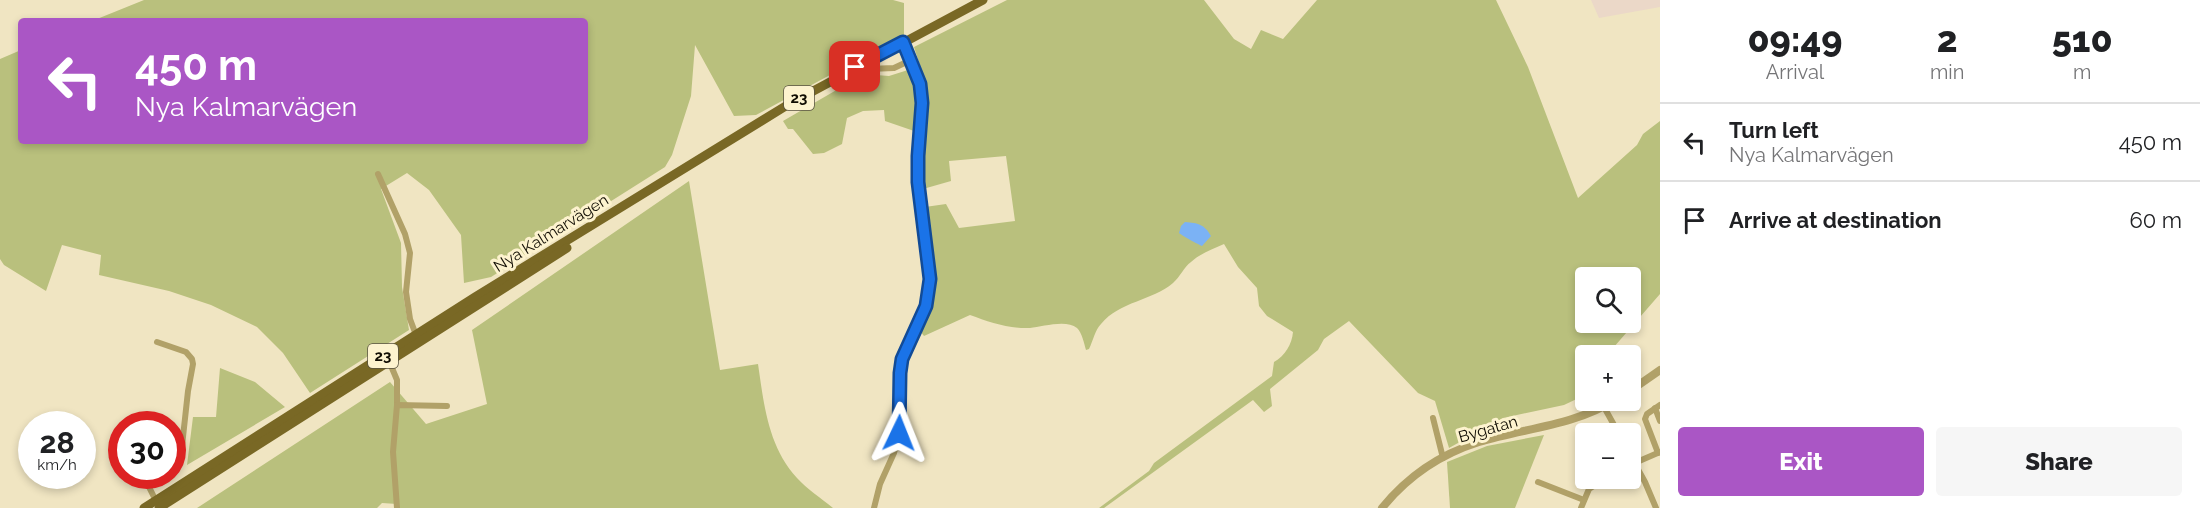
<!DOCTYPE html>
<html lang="en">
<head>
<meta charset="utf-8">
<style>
  :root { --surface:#fff; --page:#f6f6f6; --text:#202124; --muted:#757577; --line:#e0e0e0; --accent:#aa56c5 }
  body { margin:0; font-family:Raleway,sans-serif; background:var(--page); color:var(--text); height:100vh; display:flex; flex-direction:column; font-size:22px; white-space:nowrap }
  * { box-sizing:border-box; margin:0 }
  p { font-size:20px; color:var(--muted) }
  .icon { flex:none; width:33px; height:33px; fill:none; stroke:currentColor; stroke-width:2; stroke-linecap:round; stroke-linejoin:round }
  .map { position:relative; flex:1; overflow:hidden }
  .panel { display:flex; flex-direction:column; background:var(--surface); width:540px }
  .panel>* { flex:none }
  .guide { position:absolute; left:18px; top:18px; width:570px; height:126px; border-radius:6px; box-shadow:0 3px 9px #0003; background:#aa56c5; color:#fff; overflow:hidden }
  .buttons { position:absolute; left:1575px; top:267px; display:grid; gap:12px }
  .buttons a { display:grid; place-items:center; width:66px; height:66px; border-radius:6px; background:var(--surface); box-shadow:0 3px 9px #0003; font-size:30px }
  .speed { position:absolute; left:18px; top:411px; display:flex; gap:12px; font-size:30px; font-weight:700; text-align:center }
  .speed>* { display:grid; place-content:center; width:78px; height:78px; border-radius:50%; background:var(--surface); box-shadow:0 3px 9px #0003; line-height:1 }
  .speed small { font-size:15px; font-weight:400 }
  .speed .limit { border:9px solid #d22; background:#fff; color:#111 }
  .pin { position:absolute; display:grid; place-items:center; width:51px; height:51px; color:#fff; margin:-26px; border-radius:12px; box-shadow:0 3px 9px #0006 }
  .me { position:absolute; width:66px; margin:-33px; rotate:2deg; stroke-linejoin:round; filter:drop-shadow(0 0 4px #0008) }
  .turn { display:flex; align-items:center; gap:21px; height:126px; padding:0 18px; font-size:27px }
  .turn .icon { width:78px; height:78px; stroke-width:2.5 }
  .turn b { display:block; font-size:42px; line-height:51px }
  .eta { display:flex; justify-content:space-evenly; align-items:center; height:102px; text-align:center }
  .eta b { font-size:36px; font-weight:800; line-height:42px }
  .primary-button { display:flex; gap:12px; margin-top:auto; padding:12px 18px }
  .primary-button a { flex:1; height:69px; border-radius:6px; background:var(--accent); color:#fff; font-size:24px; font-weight:800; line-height:69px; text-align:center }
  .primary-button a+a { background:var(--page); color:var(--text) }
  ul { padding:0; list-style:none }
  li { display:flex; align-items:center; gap:18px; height:78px; padding:0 18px; border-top:2px solid var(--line) }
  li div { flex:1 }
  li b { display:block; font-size:22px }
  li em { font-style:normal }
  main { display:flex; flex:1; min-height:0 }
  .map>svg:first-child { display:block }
</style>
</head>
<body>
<main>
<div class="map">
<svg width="1660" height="508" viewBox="0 0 1660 508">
  <rect width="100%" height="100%" fill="#f0e5c2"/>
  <path fill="#ebd8c8" d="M1591,0H1660V7L1599,18Z"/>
  <g fill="#b9c07d" fill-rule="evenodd">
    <path d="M144,0H893L904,3V35L756,115L734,116L695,45L691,96L672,155L665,167L491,277L464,283L461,235L429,190L407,173L381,189L401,243L402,287L409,330L310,393L283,353L257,327L211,305L169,291L99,275L101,255L62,245L46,291L4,265L0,259V59L21,50V141H585V21H92Z"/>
    <path d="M1007,0H1204L1234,39L1251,49L1261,30L1283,39L1317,0H1496L1528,67L1578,198L1637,145L1643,134L1660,121V294L1607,355L1586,356L1585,395L1564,405L1503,418L1449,448L1435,401L1418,393L1349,321L1324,339L1318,350L1270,389L1272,406L1264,412L1253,400L1104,508H1099L1149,471L1154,463L1272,376L1274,362C1285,356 1292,344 1293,332L1267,316L1259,306L1257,288L1238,267L1224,244C1213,249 1201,253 1191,262C1184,267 1180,277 1173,283C1152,301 1120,301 1101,324C1095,330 1093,341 1089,349L1086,350C1084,343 1082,333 1077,328C1066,319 1042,327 1030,328C1009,329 989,322 970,315L924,336L920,331C924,321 930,311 932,300C938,270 930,237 925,207L946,204L959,228L1015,221L1006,156L949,161L951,181L923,189L921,159L926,92L923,75L914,47ZM1586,278H1630V322H1586Z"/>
    <path d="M908,70C920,89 918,110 917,132L885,121L884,110L863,111L847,118L842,144L824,153L813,154L793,129H788L783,121L852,81L876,75L889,76Z"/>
    <path d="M689,181L720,370L758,364C764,405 768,446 797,478C807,489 821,498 833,508H397V504L382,503L377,508H197L390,382L426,424L487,404L472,330Z"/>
    <path d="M220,368L255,382L285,407L187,465L193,417H216Z"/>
    <path d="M1544,435L1515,508H1450L1447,462L1487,446Z"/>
  </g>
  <path fill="#7bb2f5" d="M1185,222C1198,223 1204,224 1211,236L1202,246C1199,245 1181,235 1179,233L1181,226Z"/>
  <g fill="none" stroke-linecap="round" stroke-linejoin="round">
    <g stroke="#b1a168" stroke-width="6">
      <path d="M846,77L869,69L894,68L911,60"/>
      <path d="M378,174L405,234L410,253L406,292L410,319L416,335"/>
      <path d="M157,342L186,352L192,359L193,364L188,391L182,446L179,458L172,465"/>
      <path d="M389,361L397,380V405"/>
      <path d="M1604,407L1619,434"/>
      <path d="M1655,408L1660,421"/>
      <path d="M1433,418L1443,458"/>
      <path d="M1584,453L1586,452"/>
      <path d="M1658,453L1645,419L1647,414L1660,405"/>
      <path d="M1630,455L1645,482L1656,508"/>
      <path d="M1630,465L1660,452"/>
      <path d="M156,476L151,478L148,485L156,501"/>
      <path d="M1538,482L1584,500"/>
      <path d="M397,508L393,452L397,405L447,406"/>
      <path d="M874,508L880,484L894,453L899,433L900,373L902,359L926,306L930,279L918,182V156L922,103L920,84L903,42"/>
      <path d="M1581,508L1589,489L1606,478"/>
    </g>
    <g stroke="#b1a168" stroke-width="8">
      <path d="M1630,391L1660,370"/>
      <path d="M1382,508C1407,477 1441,454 1479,442C1525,428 1573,426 1615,400"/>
    </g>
    <g stroke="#796825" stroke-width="9">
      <path d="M144,508L475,297L789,104L983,0"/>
      <path d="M159,508L567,248"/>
    </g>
  </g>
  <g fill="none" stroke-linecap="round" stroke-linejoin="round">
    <defs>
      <path id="route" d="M855,67L903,42L920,84L922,103L918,156V182L930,279L926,306L902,359L900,373L899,433"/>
    </defs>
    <use href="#route" stroke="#114b97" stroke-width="15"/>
    <use href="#route" stroke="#1a73e8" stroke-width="10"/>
  </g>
  <g text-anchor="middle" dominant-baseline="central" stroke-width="6" stroke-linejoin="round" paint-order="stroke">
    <g fill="#fdf3cf" stroke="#585240" stroke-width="1.5">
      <rect x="784" y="86" width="30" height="24" rx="4.5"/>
      <rect x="368" y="344" width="30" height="24" rx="4.5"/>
    </g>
    <g font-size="15" font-weight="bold" fill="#110d03">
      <text x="799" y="98">23</text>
      <text x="383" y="356">23</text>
    </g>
    <g font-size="16" fill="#110d03" stroke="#fdf3cf">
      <text transform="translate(551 233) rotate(-32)">Nya Kalmarvägen</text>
      <text transform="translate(1488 429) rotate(-16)">Bygatan</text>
    </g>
  </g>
</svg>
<div class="buttons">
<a><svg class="icon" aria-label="search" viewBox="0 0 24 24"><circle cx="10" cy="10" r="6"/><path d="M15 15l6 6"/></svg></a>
<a>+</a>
<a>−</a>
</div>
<div class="speed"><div>28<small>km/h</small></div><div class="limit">30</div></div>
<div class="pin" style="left:855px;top:67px;background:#d93025"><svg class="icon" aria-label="arrive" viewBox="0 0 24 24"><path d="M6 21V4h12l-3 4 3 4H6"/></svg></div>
<svg class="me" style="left:899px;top:433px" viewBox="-20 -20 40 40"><path d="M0-17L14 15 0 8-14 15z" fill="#1a73e8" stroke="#fff" stroke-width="4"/></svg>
<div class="guide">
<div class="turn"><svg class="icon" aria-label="left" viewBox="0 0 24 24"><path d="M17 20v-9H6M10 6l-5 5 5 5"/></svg><div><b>450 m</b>Nya Kalmarvägen</div></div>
</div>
</div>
<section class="panel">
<div class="eta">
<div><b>09:49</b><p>Arrival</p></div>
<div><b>2</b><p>min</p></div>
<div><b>510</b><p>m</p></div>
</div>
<ul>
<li><svg class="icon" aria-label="left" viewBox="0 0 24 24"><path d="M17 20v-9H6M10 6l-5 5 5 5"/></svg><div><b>Turn left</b><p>Nya Kalmarvägen</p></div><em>450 m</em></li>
<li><svg class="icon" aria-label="arrive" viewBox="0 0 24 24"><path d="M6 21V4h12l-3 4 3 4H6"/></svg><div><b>Arrive at destination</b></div><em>60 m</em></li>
</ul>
<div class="primary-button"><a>Exit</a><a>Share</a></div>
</section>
</main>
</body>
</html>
